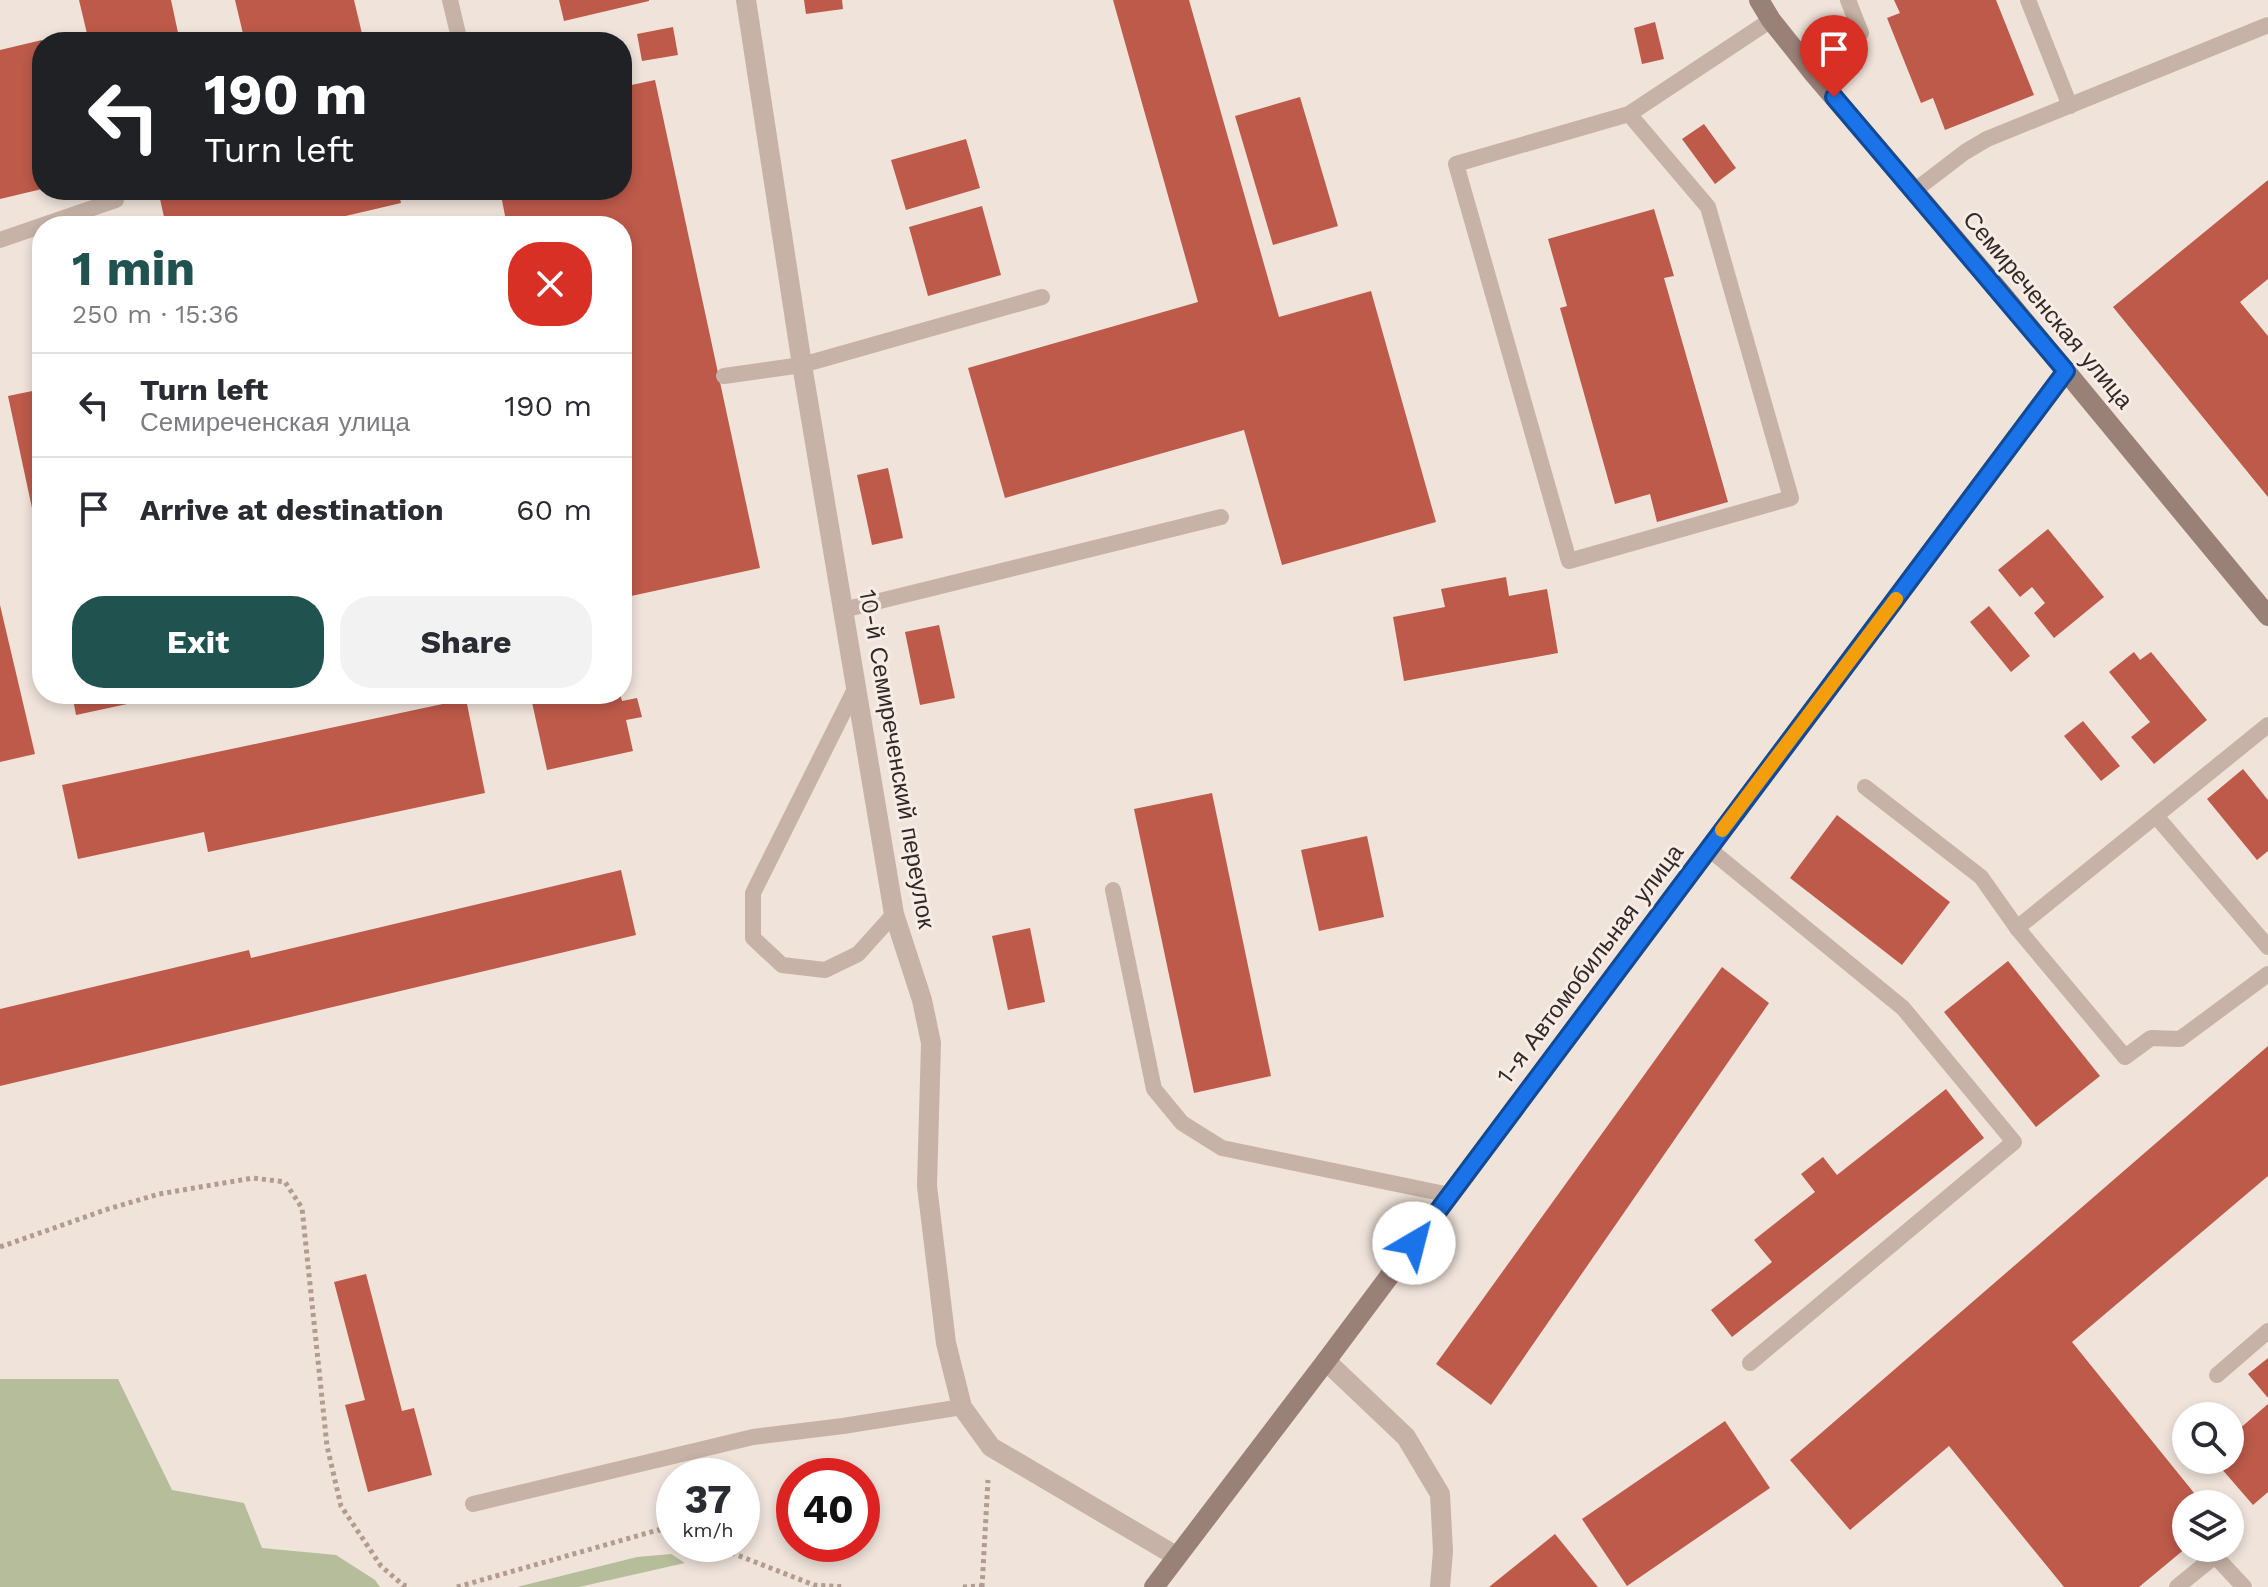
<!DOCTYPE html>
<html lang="en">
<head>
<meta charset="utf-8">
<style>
  :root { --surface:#fff; --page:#f2f2f3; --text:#2b2b33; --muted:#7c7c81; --line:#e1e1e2; --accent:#205250 }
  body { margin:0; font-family:"Work Sans",sans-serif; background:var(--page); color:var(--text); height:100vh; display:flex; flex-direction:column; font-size:30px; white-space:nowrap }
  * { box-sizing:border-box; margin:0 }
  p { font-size:26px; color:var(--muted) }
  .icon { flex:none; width:44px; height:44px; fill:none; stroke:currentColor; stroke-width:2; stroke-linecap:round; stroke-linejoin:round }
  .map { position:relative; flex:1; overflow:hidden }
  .drawer { position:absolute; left:32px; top:216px; width:600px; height:488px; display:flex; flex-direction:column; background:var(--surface); border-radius:32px; box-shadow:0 4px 12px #0003 }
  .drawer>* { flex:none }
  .banner { position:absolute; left:32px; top:32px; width:600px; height:168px; border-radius:32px; box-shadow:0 4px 12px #0003; background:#202124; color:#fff; overflow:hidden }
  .tools { position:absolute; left:2172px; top:1402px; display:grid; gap:16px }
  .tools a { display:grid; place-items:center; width:72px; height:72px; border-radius:50%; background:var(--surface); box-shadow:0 4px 12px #0003; font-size:40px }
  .speed { position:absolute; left:656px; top:1458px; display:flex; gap:16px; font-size:40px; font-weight:700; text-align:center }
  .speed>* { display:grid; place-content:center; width:104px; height:104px; border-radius:50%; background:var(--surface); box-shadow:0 4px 12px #0003; line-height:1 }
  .speed small { font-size:20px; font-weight:400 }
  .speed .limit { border:12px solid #d22; background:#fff; color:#111 }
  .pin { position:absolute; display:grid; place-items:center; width:68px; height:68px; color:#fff; margin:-82px -34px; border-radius:50% 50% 50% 0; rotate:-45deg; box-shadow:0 0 8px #0007 }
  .pin .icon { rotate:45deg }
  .me { position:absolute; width:88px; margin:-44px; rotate:37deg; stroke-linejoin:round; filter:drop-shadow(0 0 6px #0008) }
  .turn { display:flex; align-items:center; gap:28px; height:168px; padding:0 40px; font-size:36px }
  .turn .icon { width:104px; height:104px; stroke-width:2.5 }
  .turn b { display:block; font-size:56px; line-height:68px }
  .round { display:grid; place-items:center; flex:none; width:84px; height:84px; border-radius:32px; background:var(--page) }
  .head { display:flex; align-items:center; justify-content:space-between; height:136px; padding:0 40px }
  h1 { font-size:48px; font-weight:700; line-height:60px; color:var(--accent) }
  .action { display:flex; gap:16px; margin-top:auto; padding:16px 40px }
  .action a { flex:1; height:92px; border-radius:32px; background:var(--accent); color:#fff; font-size:32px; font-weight:700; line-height:92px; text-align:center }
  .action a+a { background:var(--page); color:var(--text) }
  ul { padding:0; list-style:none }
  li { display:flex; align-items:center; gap:24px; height:104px; padding:0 40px; border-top:2px solid var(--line) }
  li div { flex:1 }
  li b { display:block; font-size:30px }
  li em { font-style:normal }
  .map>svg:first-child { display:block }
</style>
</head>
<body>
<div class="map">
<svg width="2268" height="1587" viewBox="0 0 2268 1587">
  <rect width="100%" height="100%" fill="#efe3da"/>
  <g fill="#b5bd9b">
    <path d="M0,1379H118L172,1490L244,1503L262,1548L336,1555L375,1580L380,1587H0Z"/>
    <path d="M671,1554L685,1563L579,1587H517L637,1557Z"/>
  </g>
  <g fill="#bd5a4a">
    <path d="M79,0H171L180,42H89Z"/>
    <path d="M235,0H354L364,42H245Z"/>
    <path d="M559,0H649V1L564,21Z"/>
    <path d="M804,0H842L843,9L806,14Z"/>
    <path d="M1113,0H1189L1279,317L1371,291L1436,522L1282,565L1244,430L1005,498L968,368L1198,302Z"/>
    <path d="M1894,0H1996L2034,95L1945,130L1933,98L1921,103L1887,18L1900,13Z"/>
    <path d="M1655,22L1664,59L1642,64L1634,28Z"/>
    <path d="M673,27L678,55L642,61L637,34Z"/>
    <path d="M42,40V189L0,199V50Z"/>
    <path d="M655,80L760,568L622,598V226H507L500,190H622V87Z"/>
    <path d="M1300,97L1338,226L1273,245L1235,116Z"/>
    <path d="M1704,124L1736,168L1715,184L1682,139Z"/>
    <path d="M966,139L980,188L906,210L891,160Z"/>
    <path d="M2268,180V279L2240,302L2268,336V497L2113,307Z"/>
    <path d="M158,190H398L401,203L303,226H166Z"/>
    <path d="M982,206L1001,275L928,296L909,227Z"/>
    <path d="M1654,209L1674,276L1664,278L1728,502L1657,522L1650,494L1615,504L1560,308L1567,306L1548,239Z"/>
    <path d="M42,389V550H41L8,396Z"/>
    <path d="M888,468L903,538L872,545L857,475Z"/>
    <path d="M2048,529L2104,597L2054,638L2034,613L2045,603L2032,587L2020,597L1998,570Z"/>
    <path d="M1506,577L1509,596L1547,589L1558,653L1404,681L1393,617L1445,607L1441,589Z"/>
    <path d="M0,605L35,754L0,762Z"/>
    <path d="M1989,606L2030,656L2011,672L1970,622Z"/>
    <path d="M939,625L955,698L920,705L905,632Z"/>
    <path d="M2134,652L2140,660L2151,652L2207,720L2154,764L2131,737L2150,722L2109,672Z"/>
    <path d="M72,694H169V695L76,715Z"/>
    <path d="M550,694H620L622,701L637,698L642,717L626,720L633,751L547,770L531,698Z"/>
    <path d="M466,699L485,793L208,852L204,832L78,859L62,785Z"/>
    <path d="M2083,721L2120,766L2101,781L2064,736Z"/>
    <path d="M2243,769L2268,800V851L2257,860L2207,799Z"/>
    <path d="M1212,793L1271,1076L1194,1093L1134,809Z"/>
    <path d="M1837,815L1950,902L1902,965L1790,878Z"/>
    <path d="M1367,836L1384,917L1319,931L1301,850Z"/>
    <path d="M621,870L636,935L0,1086V1009L249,950L251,958Z"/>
    <path d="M1030,928L1045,1002L1008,1010L992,936Z"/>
    <path d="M2008,961L2100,1076L2036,1127L1944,1012Z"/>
    <path d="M1722,967L1769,1003L1491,1405L1436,1364Z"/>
    <path d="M2268,1046V1176L2072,1342L2203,1504H2186V1548L2139,1587H2064L1949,1446L1850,1530L1790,1460Z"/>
    <path d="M1946,1089L1984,1138L1732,1337L1711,1310L1772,1262L1754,1240L1815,1192L1801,1174L1823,1157L1837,1175Z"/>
    <path d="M366,1274L402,1411L414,1408L432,1475L368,1492L345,1405L365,1400L334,1282Z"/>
    <path d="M2268,1358V1398L2248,1374Z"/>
    <path d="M2268,1404V1492L2253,1505L2214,1460H2230V1437Z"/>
    <path d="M1725,1421L1770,1488L1627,1586L1582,1519Z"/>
    <path d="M1555,1534L1598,1587H1489Z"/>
  </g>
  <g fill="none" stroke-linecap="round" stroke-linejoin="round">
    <g stroke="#b29c91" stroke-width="5" stroke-dasharray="4 4" stroke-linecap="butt">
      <path d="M0,1247L108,1209L159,1194L253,1178L285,1182L302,1208L327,1446L341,1506L381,1566L403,1585L410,1587"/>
      <path d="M709,1544L814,1585L844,1587"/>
      <path d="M457,1587L658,1530L674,1533"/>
      <path d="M963,1587L982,1586"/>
      <path d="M982,1587L988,1480"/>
    </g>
    <g stroke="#c6b2a7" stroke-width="16">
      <path d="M450,0L460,42"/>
      <path d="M2028,0L2070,106"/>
      <path d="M1814,74L1861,33L1848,0"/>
      <path d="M1629,114L1708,207L1791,498L1569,561L1456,164L1629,114L1771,20"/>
      <path d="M1914,191L1965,152L1987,139L2268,25"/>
      <path d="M0,240L116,200"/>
      <path d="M724,376L802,365L1042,297"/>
      <path d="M843,610L1221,517"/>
      <path d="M856,687L753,893V938L782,965L825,970L858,954L894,914"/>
      <path d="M1865,787L1981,877L2017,928L2125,1057L2151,1038L2180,1039L2268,974"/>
      <path d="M2156,816L2268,947"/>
      <path d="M1709,849L1903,1008L2014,1142L1750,1363"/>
      <path d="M1113,890L1154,1089L1182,1123L1222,1148L1450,1195"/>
      <path d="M2017,928L2268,725"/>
      <path d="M2217,1375L2268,1331"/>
      <path d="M473,1504L753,1437L843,1426L962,1407"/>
      <path d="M2177,1587L2215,1556L2244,1587"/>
    </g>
    <g stroke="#c6b2a7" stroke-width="20">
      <path d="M746,0L802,365L894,914L922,1000L931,1043L927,1186L946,1343L962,1407L991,1447L1176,1556"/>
      <path d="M1326,1361L1406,1437L1440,1494L1443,1551L1440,1587"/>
    </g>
    <g stroke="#9a8178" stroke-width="20">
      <path d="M1759,0L1771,20L1814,74L2002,294L2268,616"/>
      <path d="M1154,1587L1326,1361L2066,371"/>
    </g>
  </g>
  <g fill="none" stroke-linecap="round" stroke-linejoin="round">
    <defs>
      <path id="route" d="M1414,1243L2066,371L1834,97"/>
    </defs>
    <use href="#route" stroke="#114b97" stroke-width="20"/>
    <use href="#route" stroke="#1a73e8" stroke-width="14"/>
    <path stroke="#f59e0b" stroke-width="14" d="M1722,830L1896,599"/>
  </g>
  <g text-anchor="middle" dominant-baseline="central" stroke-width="6" stroke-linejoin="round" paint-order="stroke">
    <g font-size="24" fill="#332a27" stroke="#f8ede6">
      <text transform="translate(2048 310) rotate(50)">Семиреченская улица</text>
      <text transform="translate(897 759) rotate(80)">10-й Семиреченский переулок</text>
      <text transform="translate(1590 964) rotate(-53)">1-я Автомобильная улица</text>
    </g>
  </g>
</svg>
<div class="tools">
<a><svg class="icon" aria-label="search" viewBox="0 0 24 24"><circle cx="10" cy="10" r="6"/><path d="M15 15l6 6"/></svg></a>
<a><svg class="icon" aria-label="layers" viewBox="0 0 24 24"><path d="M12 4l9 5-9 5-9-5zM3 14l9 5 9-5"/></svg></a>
</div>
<div class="speed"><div>37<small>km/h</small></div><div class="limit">40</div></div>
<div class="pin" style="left:1834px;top:97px;background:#d93025"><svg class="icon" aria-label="arrive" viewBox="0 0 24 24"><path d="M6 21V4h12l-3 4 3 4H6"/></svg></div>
<svg class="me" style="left:1414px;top:1243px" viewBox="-20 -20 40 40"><circle r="19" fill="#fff"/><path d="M0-13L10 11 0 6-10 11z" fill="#1a73e8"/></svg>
<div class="banner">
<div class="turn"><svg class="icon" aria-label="left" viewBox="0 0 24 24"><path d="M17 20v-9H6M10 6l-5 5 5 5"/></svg><div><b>190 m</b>Turn left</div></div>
</div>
<section class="drawer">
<div class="head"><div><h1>1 min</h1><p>250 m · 15:36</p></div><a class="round" style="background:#d93025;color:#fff"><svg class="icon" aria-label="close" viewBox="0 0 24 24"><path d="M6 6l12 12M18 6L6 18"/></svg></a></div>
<ul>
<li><svg class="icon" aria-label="left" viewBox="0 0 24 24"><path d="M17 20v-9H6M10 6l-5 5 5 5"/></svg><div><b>Turn left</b><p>Семиреченская улица</p></div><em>190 m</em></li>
<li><svg class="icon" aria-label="arrive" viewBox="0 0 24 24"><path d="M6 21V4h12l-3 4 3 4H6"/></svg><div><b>Arrive at destination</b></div><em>60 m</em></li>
</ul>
<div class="action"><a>Exit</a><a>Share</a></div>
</section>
</div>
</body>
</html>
